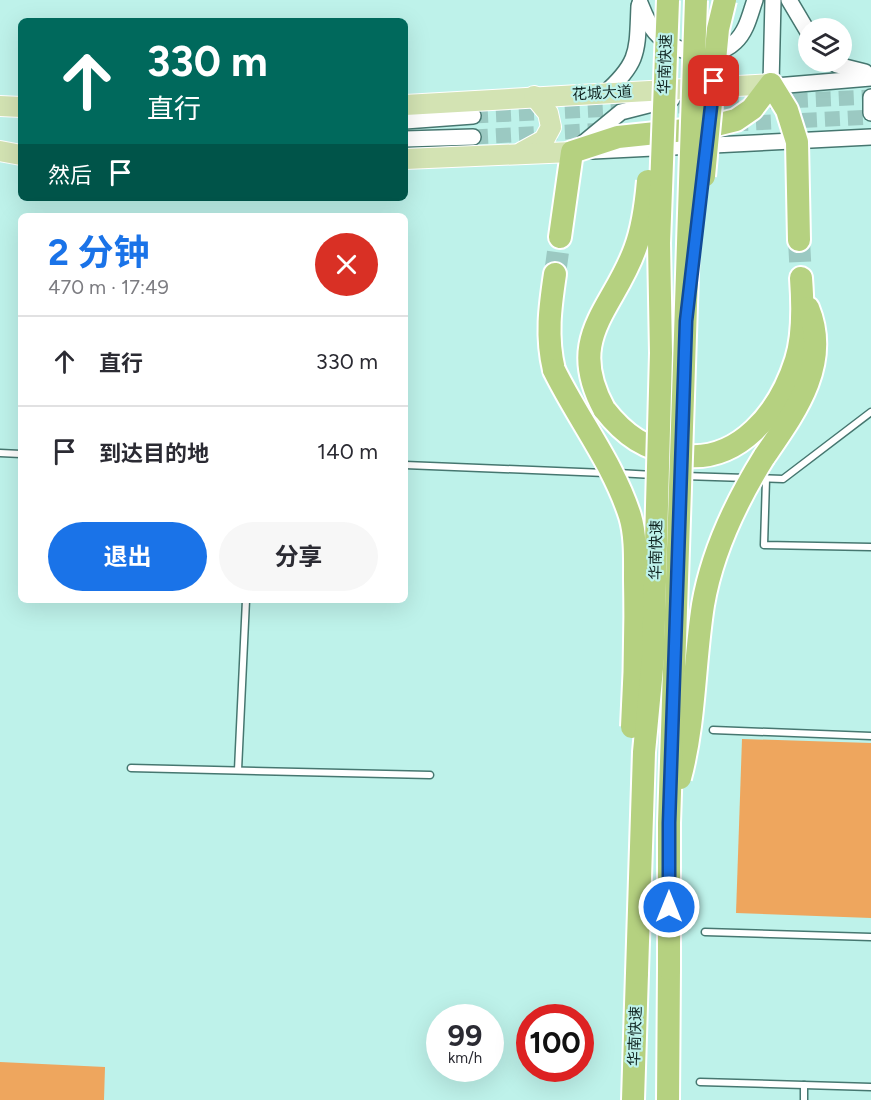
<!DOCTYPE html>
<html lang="zh">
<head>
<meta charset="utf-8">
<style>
  :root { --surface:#fff; --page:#f7f7f7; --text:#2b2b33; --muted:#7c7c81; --line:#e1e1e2; --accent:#1a73e8 }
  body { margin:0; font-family:Figtree,"Noto Sans SC",sans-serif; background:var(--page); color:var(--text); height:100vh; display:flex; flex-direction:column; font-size:22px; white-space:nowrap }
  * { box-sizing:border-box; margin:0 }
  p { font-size:20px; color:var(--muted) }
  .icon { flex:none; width:33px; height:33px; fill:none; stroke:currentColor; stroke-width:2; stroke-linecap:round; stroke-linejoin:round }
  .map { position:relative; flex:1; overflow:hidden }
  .side { position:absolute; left:18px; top:213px; width:390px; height:390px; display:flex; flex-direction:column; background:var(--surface); border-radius:9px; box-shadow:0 6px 24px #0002 }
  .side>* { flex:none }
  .hud { position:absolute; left:18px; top:18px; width:390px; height:183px; border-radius:9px; box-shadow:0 6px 24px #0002; background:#00695c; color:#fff; overflow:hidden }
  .controls { position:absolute; left:798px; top:18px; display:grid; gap:12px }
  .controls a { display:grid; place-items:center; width:54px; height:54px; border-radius:50%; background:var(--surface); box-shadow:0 6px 24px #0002; font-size:30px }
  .speed { position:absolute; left:426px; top:1004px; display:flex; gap:12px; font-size:30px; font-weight:700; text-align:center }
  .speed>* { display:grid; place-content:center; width:78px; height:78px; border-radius:50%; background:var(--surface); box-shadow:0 6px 24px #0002; line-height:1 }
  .speed small { font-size:15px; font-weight:400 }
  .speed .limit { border:9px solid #d22; background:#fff; color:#111 }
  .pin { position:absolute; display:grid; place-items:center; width:51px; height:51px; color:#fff; margin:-26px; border-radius:12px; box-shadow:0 3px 9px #0006 }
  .me { position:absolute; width:66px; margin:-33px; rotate:0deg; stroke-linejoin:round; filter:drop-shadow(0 0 4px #0008) }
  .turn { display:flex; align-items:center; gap:21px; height:126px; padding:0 30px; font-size:27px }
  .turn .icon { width:78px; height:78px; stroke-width:2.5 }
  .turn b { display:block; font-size:42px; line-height:51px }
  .then { display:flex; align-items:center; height:57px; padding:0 30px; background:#0003; gap:12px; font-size:22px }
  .round { display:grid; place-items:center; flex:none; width:63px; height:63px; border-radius:32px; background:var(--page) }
  .overview { display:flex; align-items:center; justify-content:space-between; height:102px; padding:0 30px }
  h1 { font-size:36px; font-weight:700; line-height:45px; color:var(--accent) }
  .cta { display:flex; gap:12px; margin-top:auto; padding:12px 30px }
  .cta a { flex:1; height:69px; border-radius:36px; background:var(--accent); color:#fff; font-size:24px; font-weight:700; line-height:69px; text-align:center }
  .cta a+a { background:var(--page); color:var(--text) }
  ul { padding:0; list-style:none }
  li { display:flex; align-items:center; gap:18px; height:90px; padding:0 30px; border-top:2px solid var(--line) }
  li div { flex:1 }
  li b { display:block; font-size:22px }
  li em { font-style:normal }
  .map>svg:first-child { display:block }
</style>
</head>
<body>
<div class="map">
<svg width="871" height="1100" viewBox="0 0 871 1100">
  <rect width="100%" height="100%" fill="#bef2ea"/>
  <g fill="#eea65e">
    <path d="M742,739L871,743V918L736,913Z"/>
    <path d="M0,1062L105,1067L104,1100H0Z"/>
  </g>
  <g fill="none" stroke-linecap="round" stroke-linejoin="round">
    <g stroke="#9bc9c2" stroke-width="15" stroke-dasharray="15 8" stroke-linecap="butt">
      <path d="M655,107L871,97"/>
      <path d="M473,116L631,108"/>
      <path d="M733,124L871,117"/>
      <path d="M473,137L605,130"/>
    </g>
    <g stroke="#9bc9c2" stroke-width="22" stroke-dasharray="22 11" stroke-linecap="butt">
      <path d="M799,240L801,278"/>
      <path d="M555,274L560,237"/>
    </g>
    <defs>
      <g id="service">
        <path d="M0,453L21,454"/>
        <path d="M405,465L605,473"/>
        <path d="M618,473L653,475"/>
        <path d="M684,476L746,478"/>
        <path d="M756,478L783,479L871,412"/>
        <path d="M766,479L764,545L871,547"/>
        <path d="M713,730L871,736"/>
        <path d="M131,768L430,775"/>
        <path d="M238,770L246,600"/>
        <path d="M705,932L871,937"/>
        <path d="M700,1082L871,1087"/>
        <path d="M804,1100V1085"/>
      </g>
      <g id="tertiary">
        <path d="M789,0L808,32"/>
        <path d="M640,3C644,13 648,24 655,32C673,53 713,63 735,42C747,31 750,14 755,0"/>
        <path d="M832,62L837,65L865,72"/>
        <path d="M771,84L773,0"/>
        <path d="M764,87L871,78"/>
        <path d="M604,94C640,62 637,51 639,6"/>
        <path d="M871,97V113"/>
        <path d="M405,121L473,116"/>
        <path d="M405,139L473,137"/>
        <path d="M581,145L621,112L672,99"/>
        <path d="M593,151L871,137"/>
      </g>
      <g id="primary">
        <path d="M405,105L771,84"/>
        <path d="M0,106L21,107"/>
        <path d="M0,151L21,155"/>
        <path d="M522,152L544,140L551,127L548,113L534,96"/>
        <path d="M405,159L572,152"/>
      </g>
      <g id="motorway">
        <path d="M560,237L572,152L618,137L704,128L736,120L752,109L771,84L787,110L797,142L799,240"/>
        <path d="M554,370C546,337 550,307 555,274"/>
        <path d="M604,409C625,436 645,449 679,455C739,465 780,411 796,360C804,335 803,305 801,278"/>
        <path d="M764,457C795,412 831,364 808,308"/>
        <path d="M633,1100L637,973"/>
        <path d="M668,1100L669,969"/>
      </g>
    </defs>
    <use href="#service" stroke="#467770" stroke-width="9"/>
    <use href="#tertiary" stroke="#467770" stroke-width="18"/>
    <use href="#primary" stroke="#fff" stroke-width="22"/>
    <use href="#motorway" stroke="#fff" stroke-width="26"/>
    <use href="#service" stroke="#fff" stroke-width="6"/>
    <use href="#tertiary" stroke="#fff" stroke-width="15"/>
    <use href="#primary" stroke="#d3e3b3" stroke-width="20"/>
    <use href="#motorway" stroke="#b5d180" stroke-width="22"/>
    <defs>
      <g id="motorway-bridge">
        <path d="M704,176L718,29L725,0"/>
        <path d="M554,370C578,419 613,463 630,516C636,536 635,559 635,580C636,629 635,678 632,727"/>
        <path d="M604,409C565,337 613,310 635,249C643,228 646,204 648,181"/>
        <path d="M680,778C695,722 694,662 703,605C712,552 736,502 764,457"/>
        <path d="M669,969V823L696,0"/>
        <path d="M637,973L644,752L653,658L661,353L659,243L668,0"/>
      </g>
    </defs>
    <use href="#motorway-bridge" stroke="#fff" stroke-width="26" stroke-linecap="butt"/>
    <use href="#motorway-bridge" stroke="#b5d180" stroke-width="22"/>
  </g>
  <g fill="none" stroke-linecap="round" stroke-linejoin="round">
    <defs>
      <path id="route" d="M669,907V823L686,321L714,81"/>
    </defs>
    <use href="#route" stroke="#114b97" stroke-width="15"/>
    <use href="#route" stroke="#1a73e8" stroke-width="10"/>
  </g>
  <g text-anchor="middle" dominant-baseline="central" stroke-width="4.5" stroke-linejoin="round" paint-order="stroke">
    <g font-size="15" fill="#102421" stroke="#bef2ea">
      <text transform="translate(665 64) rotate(-88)">华南快速</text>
      <text transform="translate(602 93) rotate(-3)">花城大道</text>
      <text transform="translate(656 550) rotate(-89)">华南快速</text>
      <text transform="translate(635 1036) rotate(-88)">华南快速</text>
    </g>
  </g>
</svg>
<div class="controls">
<a><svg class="icon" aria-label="layers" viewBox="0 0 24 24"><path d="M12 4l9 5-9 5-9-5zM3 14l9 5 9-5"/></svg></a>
</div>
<div class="speed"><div>99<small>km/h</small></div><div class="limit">100</div></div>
<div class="pin" style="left:714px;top:81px;background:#d93025"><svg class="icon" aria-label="arrive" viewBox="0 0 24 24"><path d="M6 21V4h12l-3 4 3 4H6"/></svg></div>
<svg class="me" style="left:669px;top:907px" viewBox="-20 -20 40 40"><circle r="17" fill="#1a73e8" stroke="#fff" stroke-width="3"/><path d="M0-11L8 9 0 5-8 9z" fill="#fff"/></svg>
<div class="hud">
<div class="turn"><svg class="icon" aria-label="ahead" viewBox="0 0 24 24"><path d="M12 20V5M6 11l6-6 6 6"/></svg><div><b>330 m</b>直行</div></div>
<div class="then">然后<svg class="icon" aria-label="arrive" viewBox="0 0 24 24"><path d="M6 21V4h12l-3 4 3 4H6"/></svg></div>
</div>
<section class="side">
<div class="overview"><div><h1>2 分钟</h1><p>470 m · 17:49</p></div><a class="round" style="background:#d93025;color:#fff"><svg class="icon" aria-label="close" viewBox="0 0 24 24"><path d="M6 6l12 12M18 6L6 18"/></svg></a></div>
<ul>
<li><svg class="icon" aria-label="ahead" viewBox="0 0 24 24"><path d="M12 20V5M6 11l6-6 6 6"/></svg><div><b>直行</b></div><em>330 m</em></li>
<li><svg class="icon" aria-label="arrive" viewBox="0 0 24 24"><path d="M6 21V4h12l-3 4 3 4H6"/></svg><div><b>到达目的地</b></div><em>140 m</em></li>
</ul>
<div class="cta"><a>退出</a><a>分享</a></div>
</section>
</div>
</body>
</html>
